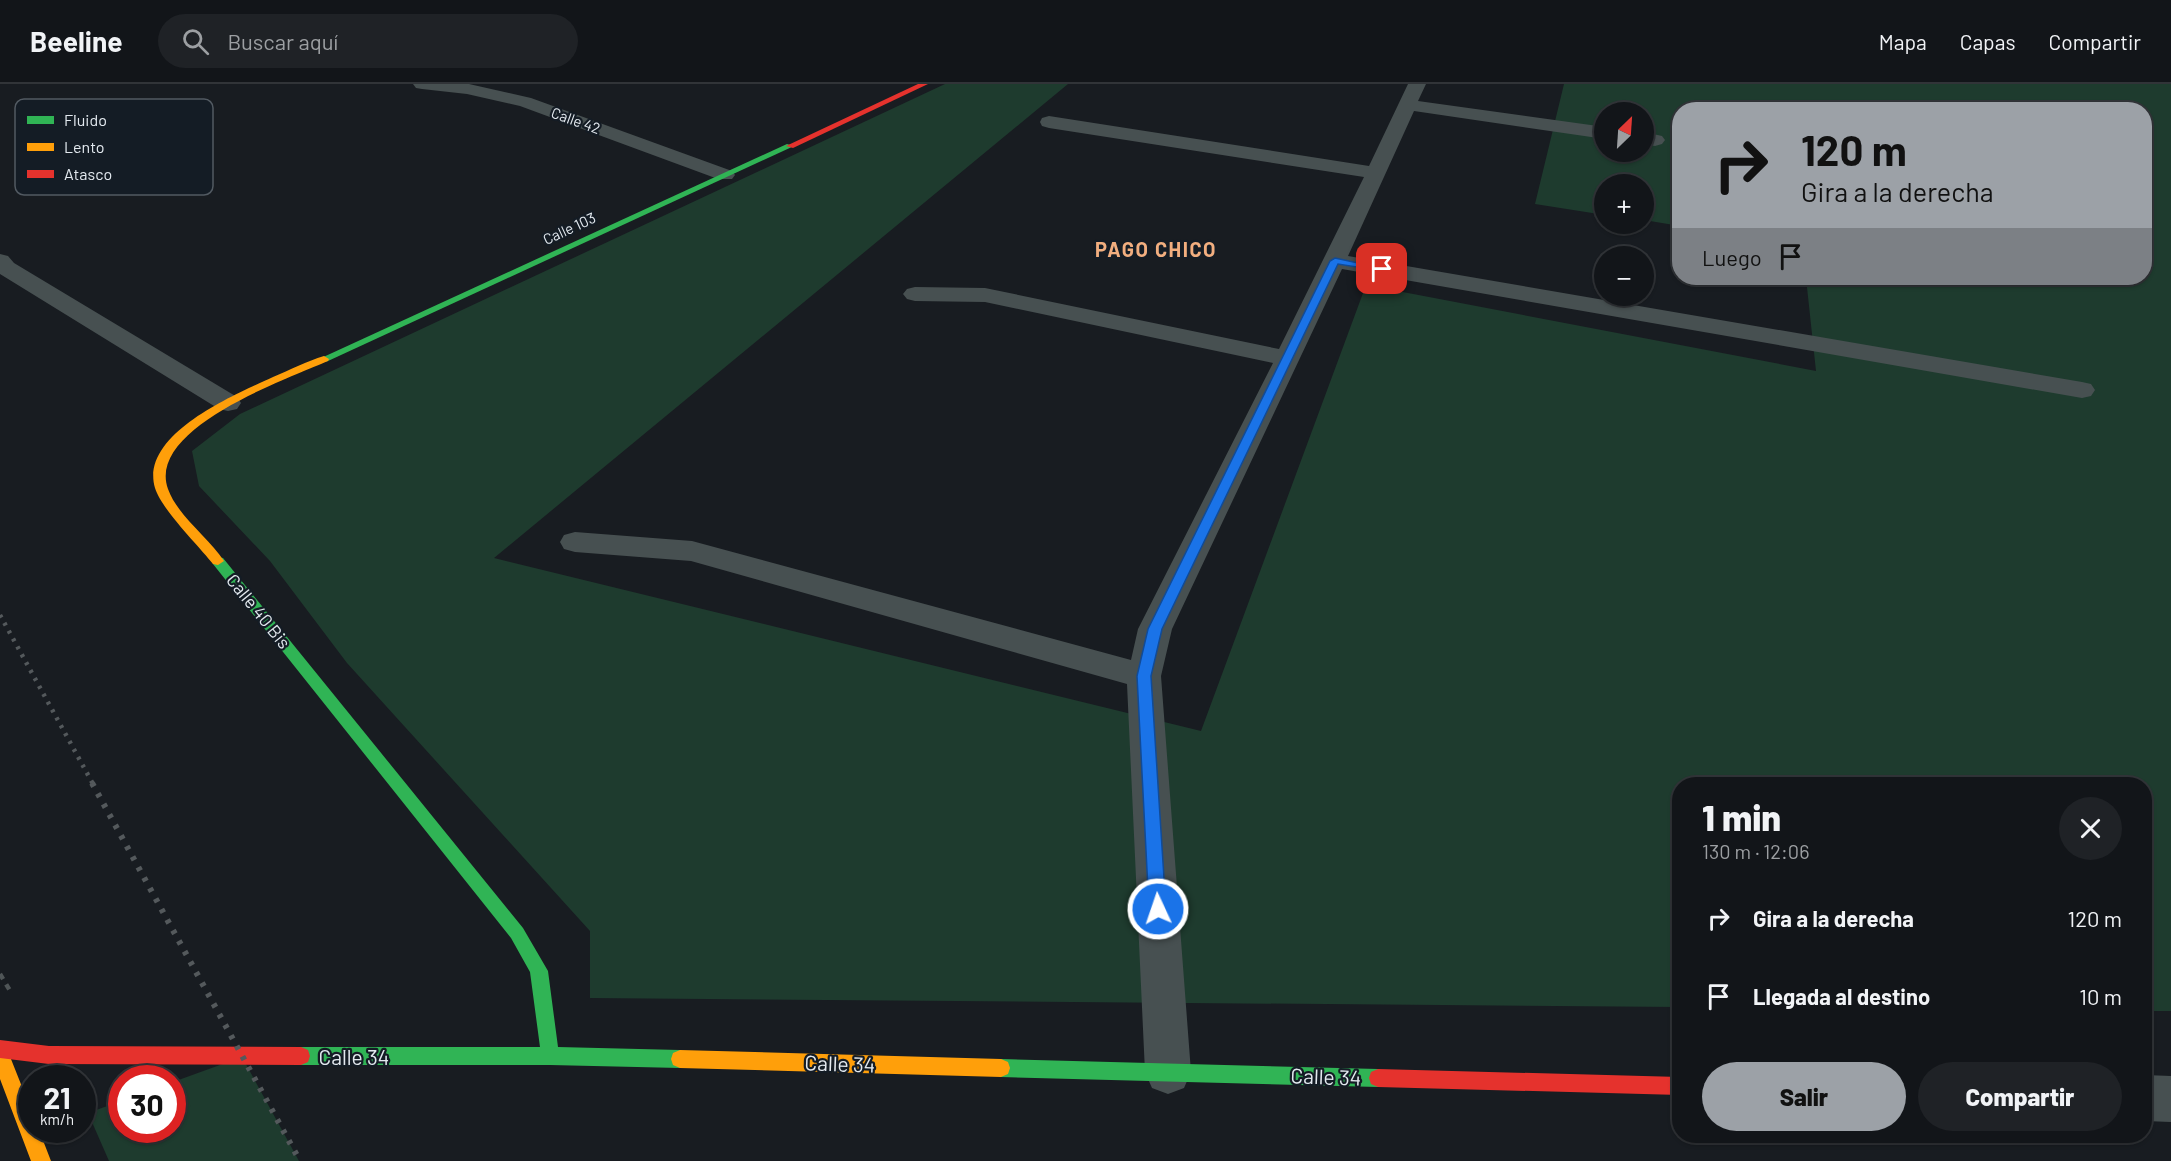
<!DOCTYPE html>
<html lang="es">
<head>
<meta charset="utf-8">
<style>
  :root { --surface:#121519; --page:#1f2226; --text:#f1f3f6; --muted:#9c9fa2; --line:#313438; --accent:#9ca1a7 }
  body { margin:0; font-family:Barlow,sans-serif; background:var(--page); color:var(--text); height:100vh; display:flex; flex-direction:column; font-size:22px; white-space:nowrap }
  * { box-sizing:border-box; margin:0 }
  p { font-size:20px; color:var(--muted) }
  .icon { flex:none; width:33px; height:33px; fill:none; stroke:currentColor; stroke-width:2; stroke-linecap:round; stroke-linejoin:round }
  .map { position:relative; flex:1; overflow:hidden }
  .panel { position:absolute; left:1672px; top:693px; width:480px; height:366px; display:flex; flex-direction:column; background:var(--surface); border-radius:24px; box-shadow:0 2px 4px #0004,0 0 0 2px var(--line) }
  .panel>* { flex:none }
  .guide { position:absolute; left:1672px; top:18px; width:480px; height:183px; border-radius:24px; box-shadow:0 2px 4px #0004,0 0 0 2px var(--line); background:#9ca1a7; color:#111; overflow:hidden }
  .needle { width:39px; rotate:25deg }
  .buttons { position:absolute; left:1594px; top:18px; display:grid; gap:12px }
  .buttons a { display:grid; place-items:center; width:60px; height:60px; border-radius:50%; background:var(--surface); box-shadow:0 2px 4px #0004,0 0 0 2px var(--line); font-size:30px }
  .speed { position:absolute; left:18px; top:981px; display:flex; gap:12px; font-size:30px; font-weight:700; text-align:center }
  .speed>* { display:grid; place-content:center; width:78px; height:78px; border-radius:50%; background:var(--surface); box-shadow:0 2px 4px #0004,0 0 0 2px var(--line); line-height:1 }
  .speed small { font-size:15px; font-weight:400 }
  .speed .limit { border:9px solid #d22; background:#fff; color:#111 }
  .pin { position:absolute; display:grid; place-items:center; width:51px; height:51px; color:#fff; margin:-26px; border-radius:12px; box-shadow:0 3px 9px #0006 }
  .me { position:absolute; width:66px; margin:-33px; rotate:357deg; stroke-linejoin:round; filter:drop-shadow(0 0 4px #0008) }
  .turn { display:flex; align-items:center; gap:21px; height:126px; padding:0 30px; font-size:27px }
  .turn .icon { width:78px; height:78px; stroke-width:2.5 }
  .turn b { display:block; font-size:42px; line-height:51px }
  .then { display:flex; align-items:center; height:57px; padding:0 30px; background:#0003; gap:12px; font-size:22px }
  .round { display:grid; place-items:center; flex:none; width:63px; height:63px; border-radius:32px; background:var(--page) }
  .overview { display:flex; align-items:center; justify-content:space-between; height:102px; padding:0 30px }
  h1 { font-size:36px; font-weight:800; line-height:45px }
  .button { display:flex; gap:12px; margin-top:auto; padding:12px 30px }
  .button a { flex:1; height:69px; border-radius:36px; background:var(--accent); color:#111; font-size:24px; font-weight:800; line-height:69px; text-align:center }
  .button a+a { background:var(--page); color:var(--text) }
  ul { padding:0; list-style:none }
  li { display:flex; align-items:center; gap:18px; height:78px; padding:0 30px }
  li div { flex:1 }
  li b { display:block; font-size:22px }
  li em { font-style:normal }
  header { display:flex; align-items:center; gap:36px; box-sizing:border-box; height:84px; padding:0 30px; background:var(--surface); border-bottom:2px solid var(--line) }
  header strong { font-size:28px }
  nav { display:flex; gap:33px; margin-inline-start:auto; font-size:21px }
  .search { width:420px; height:54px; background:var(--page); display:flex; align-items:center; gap:15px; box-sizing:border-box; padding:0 21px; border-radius:33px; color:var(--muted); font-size:22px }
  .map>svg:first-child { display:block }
</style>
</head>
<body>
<header>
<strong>Beeline</strong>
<div class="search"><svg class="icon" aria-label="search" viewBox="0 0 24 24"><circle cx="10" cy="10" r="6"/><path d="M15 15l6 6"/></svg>Buscar aquí</div>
<nav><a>Mapa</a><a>Capas</a><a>Compartir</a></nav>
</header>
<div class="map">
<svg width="2171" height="1077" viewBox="0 0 2171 1077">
  <rect width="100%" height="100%" fill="#181c21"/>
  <g fill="#1e3b2e" fill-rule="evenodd">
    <path d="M945,0H1068L494,474L1201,647L1366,201L1816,287L1806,194H2145V26H1680V142L1644,136V100H1605V131L1535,120L1564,0H2171V927H2145V700H1680V923L590,914V847L347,579L270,477L199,402L192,367L240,330ZM1605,28H1644V68H1605Z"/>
    <path d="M242,973L299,1077H109L88,1029L121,1017L122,1046H172L173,998Z"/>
  </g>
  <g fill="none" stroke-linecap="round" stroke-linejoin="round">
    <path stroke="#4f5557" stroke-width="4.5" stroke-dasharray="6 6" stroke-linecap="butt" d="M0,890L12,910"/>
    <g fill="#475051" fill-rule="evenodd">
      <path d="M413,0H469L531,14L732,87L735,91L732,95H718L520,22L467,10L422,5L416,4Z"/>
      <path d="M1408,0H1426L1418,17L1605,43V55L1414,27L1348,172L2082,298L2091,300L2095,306L2091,312L2082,314L1342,185L1172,545L1161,592L1191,988L1184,1004L1168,1010L1152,1004L1145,988L1127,600L691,477L575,468L564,465L560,458L564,451L575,448L692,457L1131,576L1138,545L1273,279L985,218L915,217L907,215L903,210L907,205L915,203L985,204L1279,265L1364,93L1049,44L1042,42L1040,38L1042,34L1049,32L1369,82Z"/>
      <path d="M1644,48L1662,52L1665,56L1662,60L1655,62L1644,60Z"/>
      <path d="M0,170L8,172L14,179L237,313L241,319L237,325L228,327L219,325L0,190Z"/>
      <path d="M2145,991L2171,992V1038L2145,1037Z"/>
    </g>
    <g fill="#30b455" fill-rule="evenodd">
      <path d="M787,60L794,62L328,277L324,278L319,275Z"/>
      <path d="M218,473L223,474L523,844L548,887L558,963L680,966L687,969L689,975L687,981L680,984L550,981H301L294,978L292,972L294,966L301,963H540L530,888L511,854L213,480L212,477Z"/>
      <path d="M1001,975L1378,985L1385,988L1387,994L1385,1000L1378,1003L1001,993L994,990L992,984L994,978Z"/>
    </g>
    <g fill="#ff9f0a" fill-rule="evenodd">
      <path d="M324,272L329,275L328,277C287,295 146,344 168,405C177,431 209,454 224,477L218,481L213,480C198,461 162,426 155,404C139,350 236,310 273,293C290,286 307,277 324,272Z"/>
      <path d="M0,962L7,965L32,1028V1046H39L51,1077H31L0,995Z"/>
      <path d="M680,966L1001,975L1008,978L1010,984L1008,990L1001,993L680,984L673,981L671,975L673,969Z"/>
    </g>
    <g fill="#e5322d" fill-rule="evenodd">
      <path d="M918,0H928L793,64L786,62Z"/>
      <path d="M0,956L49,962L301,963L308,966L310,972L308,978L301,981L49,980L0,974Z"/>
      <path d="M1378,985L1680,993V1011L1378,1003L1371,1000L1369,994L1371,988Z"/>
    </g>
    <path stroke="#54595c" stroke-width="4.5" stroke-dasharray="3 6" stroke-linecap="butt" d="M0,531L93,700"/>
    <path stroke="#54595c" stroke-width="6" stroke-dasharray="4 8" stroke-linecap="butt" d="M92,699L300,1077"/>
  </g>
  <path fill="#1a73e8" stroke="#114b97" stroke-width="1.5" d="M1335,174L1386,185L1382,187L1338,180L1162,545L1151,592L1166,825L1164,830L1158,832L1152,830L1149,825L1137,592L1148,545L1330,177Z"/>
  <g text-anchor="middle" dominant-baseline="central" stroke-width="4.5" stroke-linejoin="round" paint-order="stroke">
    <g font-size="15" fill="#e3e9ef" stroke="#141c25">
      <text transform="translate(576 36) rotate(20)">Calle 42</text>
      <text transform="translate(569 144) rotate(-25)">Calle 103</text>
    </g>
    <g font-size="18" fill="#e3e9ef" stroke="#141c25">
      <text transform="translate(259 527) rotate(51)">Calle 40 Bis</text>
    </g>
    <g font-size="20" font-weight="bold" letter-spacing="1.5" fill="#f1ae7f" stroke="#141c25">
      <text x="1156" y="165">PAGO CHICO</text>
    </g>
    <g font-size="21" fill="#e3e9ef" stroke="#141c25">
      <text x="354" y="972">Calle 34</text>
      <text transform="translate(840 979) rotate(2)">Calle 34</text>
      <text transform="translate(1326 992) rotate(2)">Calle 34</text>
    </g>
  </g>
  <rect x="15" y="15" width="198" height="96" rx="9" fill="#141c25" stroke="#525a62" stroke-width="1.5"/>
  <rect x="27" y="32" width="27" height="8" fill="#30b455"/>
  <rect x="27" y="59" width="27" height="8" fill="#ff9f0a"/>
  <rect x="27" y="86" width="27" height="8" fill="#e5322d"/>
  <g font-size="16" fill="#e3e9ef">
    <text x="64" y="42">Fluido</text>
    <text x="64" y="69">Lento</text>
    <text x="64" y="96">Atasco</text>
  </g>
</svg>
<div class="buttons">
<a><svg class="needle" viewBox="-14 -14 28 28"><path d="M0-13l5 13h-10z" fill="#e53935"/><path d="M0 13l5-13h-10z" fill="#9c9fa2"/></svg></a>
<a>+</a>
<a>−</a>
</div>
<div class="speed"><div>21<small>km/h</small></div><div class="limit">30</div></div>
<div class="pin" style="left:1382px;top:185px;background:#d93025"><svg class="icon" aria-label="arrive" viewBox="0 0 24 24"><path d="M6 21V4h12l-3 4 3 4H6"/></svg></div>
<svg class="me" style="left:1158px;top:825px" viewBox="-20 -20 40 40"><circle r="17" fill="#1a73e8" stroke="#fff" stroke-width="3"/><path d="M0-11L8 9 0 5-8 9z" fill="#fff"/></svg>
<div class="guide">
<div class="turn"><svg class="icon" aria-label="right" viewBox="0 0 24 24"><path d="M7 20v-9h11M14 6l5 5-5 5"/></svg><div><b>120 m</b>Gira a la derecha</div></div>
<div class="then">Luego<svg class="icon" aria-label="arrive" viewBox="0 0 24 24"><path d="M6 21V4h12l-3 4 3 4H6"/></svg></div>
</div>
<section class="panel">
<div class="overview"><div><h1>1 min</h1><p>130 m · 12:06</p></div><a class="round"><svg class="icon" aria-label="close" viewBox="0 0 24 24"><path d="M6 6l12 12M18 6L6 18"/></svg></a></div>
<ul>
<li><svg class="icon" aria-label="right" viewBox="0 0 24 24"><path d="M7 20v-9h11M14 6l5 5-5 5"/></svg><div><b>Gira a la derecha</b></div><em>120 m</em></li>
<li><svg class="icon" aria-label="arrive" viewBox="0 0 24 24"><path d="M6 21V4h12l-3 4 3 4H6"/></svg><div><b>Llegada al destino</b></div><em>10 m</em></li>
</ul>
<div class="button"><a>Salir</a><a>Compartir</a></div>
</section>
</div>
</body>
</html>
